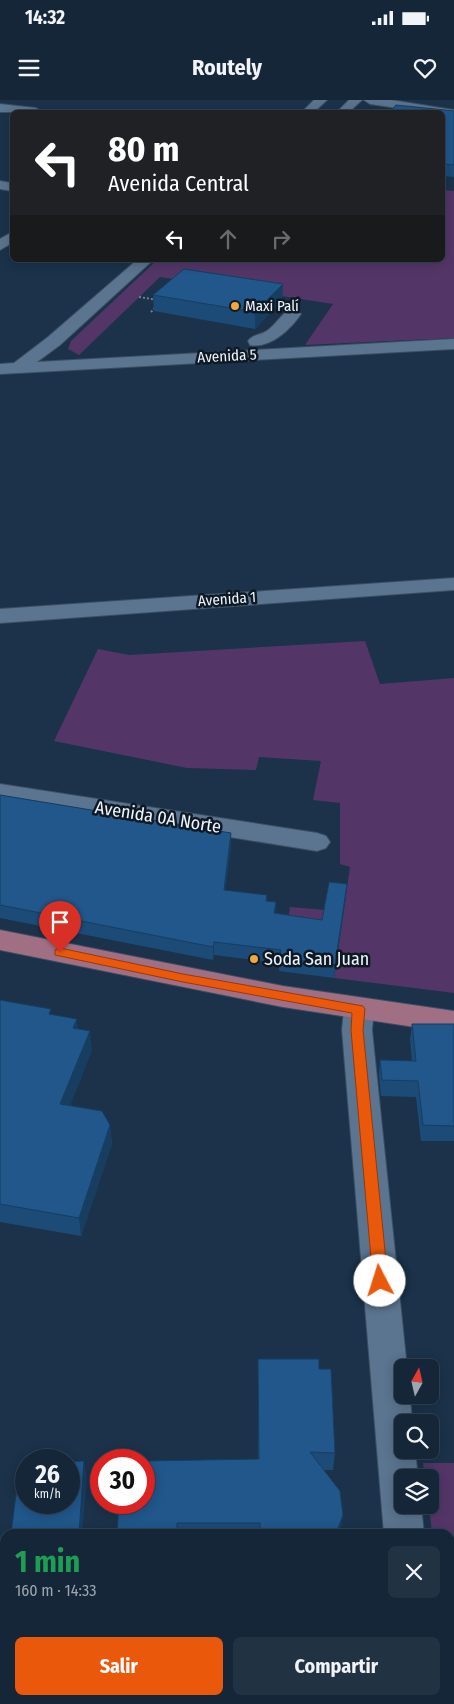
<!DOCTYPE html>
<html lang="es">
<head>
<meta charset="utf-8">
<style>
  :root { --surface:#142638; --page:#213243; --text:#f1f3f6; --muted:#9da5ae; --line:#334353; --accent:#ea580c }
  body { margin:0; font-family:"Fira Sans Condensed",sans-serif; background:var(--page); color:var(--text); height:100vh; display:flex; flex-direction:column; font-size:19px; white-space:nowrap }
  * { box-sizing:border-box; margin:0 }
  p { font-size:16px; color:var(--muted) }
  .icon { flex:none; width:28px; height:28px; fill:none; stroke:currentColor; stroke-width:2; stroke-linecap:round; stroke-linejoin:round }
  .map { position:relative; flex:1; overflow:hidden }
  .side { position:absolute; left:0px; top:1429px; width:455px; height:176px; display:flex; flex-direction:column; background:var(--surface); border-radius:15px 15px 0 0; box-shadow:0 2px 12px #0003,0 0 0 1px var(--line) }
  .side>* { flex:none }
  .banner { position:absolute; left:10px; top:10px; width:435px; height:152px; border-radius:8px; box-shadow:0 2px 12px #0003,0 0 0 1px var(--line); background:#202124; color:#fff; overflow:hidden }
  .needle { width:32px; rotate:8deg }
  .fabs { position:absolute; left:394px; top:1259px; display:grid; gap:10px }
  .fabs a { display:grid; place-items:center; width:45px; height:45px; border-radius:8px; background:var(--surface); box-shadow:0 2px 12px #0003,0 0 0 1px var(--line); font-size:25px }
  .speed { position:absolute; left:15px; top:1349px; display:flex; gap:10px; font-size:25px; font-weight:700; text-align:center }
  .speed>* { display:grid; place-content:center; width:65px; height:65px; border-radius:50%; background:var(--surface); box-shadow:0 2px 12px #0003,0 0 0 1px var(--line); line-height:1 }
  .speed small { font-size:12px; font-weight:400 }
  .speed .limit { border:8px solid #d22; background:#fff; color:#111 }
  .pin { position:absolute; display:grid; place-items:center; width:42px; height:42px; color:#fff; margin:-51px -21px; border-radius:50% 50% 50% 0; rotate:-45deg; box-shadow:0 0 5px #0007 }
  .pin .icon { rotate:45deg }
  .me { position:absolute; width:55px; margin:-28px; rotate:355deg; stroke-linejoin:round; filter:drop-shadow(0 0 4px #0008) }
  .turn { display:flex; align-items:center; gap:18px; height:105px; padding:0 15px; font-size:22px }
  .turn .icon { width:65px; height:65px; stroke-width:2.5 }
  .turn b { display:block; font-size:35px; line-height:42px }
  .lanes { display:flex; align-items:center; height:48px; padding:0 15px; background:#0003; justify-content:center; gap:25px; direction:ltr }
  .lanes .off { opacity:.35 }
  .round { display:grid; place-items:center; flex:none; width:52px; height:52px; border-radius:8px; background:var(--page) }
  .headline { display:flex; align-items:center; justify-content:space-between; height:85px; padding:0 15px }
  h1 { font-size:30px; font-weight:700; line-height:38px; color:#1e9e55 }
  .button { display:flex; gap:10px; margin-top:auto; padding:10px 15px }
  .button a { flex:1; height:58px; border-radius:8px; background:var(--accent); color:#fff; font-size:20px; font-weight:700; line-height:58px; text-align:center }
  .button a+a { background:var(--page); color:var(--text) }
  .status { display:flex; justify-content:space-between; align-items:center; height:35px; padding:0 25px; background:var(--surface); direction:ltr }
  .status svg { height:14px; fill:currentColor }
  header { display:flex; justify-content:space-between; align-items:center; height:65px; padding:0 15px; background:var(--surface); font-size:22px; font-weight:700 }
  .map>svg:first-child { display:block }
</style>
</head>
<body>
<div class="status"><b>14:32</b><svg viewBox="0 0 49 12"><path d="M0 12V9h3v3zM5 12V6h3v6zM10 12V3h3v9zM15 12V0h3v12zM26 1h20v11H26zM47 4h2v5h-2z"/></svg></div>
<header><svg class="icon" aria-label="menu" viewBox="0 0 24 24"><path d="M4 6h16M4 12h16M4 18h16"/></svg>Routely<svg class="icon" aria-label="heart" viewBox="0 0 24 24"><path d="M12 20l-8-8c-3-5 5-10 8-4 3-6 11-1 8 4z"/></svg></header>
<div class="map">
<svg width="454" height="1604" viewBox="0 0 454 1604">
  <rect width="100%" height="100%" fill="#1b324a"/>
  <g fill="#533667">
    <path d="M443,90L454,91V238L305,245L333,204L160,177L79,255L68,249L71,241L157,160H442Z"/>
    <path d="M365,541L380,584L454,578V893L334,878L350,767L340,764V703L313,700L321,661L259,657L256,670L187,668L54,641L98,549L129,555Z"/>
    <path d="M290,807L325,810L322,833L287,828Z"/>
    <path d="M423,1363H454V1602L450,1571V1434H432L429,1405L430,1378L425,1377Z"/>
  </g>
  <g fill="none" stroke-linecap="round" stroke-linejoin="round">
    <defs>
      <g id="minor">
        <path d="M314,0H327L314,12H302Z"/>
        <path d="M349,0H362L349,12H337Z"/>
        <path d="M364,0H391L454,10V18L442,16V12H423L370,4Z"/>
        <path d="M0,4L36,8L42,12H0Z"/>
        <path d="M0,81L12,83V91L0,89Z"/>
        <path d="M12,132V143L0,150V139Z"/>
        <path d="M137,160H153L60,245L37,262L454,239V249L0,274V264L14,263L48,237Z"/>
        <path d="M293,209L301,214C291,229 270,249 250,245L248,241C252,235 259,235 265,232C276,226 281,212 293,209Z"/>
        <path d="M454,478V490L0,523V509Z"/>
        <path d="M0,684L317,733L326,736L330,742L326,748L317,751L0,700Z"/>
        <path d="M359,898L369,901L374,909L372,930L407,1268H402V1295H410L412,1322H402V1350H415L418,1378H402V1405H421L424,1434H384L342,930L344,909L349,901Z"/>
        <rect x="398" y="1600" width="44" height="4"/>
      </g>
      <path id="major" d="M0,830L283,886L454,911V933L283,907L0,850Z"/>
    </defs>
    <use href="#minor" stroke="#3c4e61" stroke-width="2"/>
    <use href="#major" stroke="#3c4e61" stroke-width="2"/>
    <g stroke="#6f8092" stroke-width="2" stroke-dasharray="2 2" stroke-linecap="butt">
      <path d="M139,197L158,200"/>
      <path d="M151,212L156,207"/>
    </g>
    <use href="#minor" fill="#5b748f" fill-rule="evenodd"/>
    <use href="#major" fill="#a16f83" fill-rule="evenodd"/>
  </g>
  <g fill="#1c4b78">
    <path d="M454,11V77L442,76V12Z"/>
    <path d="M283,184L282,200L255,229L154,211L153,195Z"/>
    <path d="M0,695L231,733V746L225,790L267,795V801L276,802V814L322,820L346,797L334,878L279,871V863L214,855L213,860L0,818Z"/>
    <path d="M0,900L52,915L78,928L92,950L70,1005L110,1025L112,1044L81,1136L0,1122Z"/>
    <path d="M412,924H454V1041H421L416,997L381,996L379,976L380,960L412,961L410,939Z"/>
    <path d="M258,1259L319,1269L335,1353L333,1370H324L343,1415L340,1434H117L258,1359Z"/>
    <path d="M0,1498L4,1499L91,1604H0Z"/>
    <path d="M106,1600H349L348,1604H166Z"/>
  </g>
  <g fill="#173d61">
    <path d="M283,184L282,200L255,229V212Z"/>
    <path d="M231,733V746L224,802V790Z"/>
    <path d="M347,784L346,797L334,878L335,865Z"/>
    <path d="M276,802V815L274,813Z"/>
    <path d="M214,842V855L213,860V847Z"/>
    <path d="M77,919L79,938L73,928Z"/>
    <path d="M90,931L92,950L63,1023L60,1004Z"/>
    <path d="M110,1025L112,1044L81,1136L79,1118Z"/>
    <path d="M84,1361L87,1379L82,1434H79Z"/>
    <path d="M343,1415L340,1434H336Z"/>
    <rect x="87" y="1600" width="4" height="4"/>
  </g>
  <g fill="#21578b" stroke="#173d61">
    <path d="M396,5L454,11V65L442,64V12H390Z"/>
    <path d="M184,169L283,184L255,212L153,195Z"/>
    <path d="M0,695L231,733L224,790L267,795L266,801L276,802L274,813L322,820L329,782L347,784L335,865L280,858L281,850L214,842L213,847L0,805Z"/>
    <path d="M0,900L51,909L49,914L77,919L73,928L90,931L60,1004L102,1011L110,1025L79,1118L0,1104Z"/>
    <path d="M412,924H454V1026L423,1025L418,981L382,980L380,960L416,961Z"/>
    <path d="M258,1259H319V1269H331L335,1353L310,1352L340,1391L343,1415L336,1434H260V1423H177V1434H117L119,1402H144V1361L259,1359Z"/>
    <path d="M84,1361L79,1434H11L20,1362H26V1402H69V1362Z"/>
    <path d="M5,1488V1600H87V1604H64L0,1600V1498L4,1499Z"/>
    <path d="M289,1600H349L348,1604H288Z"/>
  </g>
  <path fill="#ea580c" stroke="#983908" d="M60,848L183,874L363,906L365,909L363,930L388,1181L386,1186L380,1187L375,1186L373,1181L351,930L352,913L183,882L55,855V850Z"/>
  <g fill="#f1a63f" stroke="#0f1924" stroke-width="2">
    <circle cx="235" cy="206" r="5"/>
    <circle cx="254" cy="859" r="5"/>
  </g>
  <g text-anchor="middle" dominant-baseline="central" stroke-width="5" stroke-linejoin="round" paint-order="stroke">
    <g font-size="15" fill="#edf5ff" stroke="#0f1924" text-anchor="start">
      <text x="245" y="206">Maxi Palí</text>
    </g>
    <g font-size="15" fill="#edf5ff" stroke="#0f1924">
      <text transform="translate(227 256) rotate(-3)">Avenida 5</text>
      <text transform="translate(227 499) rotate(-4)">Avenida 1</text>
    </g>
    <g font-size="18" fill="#edf5ff" stroke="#0f1924">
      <text transform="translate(158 717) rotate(9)">Avenida 0A Norte</text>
    </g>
    <g font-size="18" fill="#edf5ff" stroke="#0f1924" text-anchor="start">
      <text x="264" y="859">Soda San Juan</text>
    </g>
  </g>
</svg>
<div class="fabs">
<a><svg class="needle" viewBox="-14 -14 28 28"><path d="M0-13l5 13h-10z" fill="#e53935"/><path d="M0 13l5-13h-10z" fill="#9da5ae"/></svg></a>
<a><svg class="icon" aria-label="search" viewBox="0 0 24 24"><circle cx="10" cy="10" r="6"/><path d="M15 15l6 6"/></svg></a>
<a><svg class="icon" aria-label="layers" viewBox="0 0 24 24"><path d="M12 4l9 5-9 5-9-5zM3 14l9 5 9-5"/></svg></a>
</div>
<div class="speed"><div>26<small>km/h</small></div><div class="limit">30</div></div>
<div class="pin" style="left:60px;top:852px;background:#d93025"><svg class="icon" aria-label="arrive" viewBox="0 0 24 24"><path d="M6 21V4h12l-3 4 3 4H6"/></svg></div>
<svg class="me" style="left:380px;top:1181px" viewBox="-20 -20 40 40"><circle r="19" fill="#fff"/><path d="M0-13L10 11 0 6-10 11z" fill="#ea580c"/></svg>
<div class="banner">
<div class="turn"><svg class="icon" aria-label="left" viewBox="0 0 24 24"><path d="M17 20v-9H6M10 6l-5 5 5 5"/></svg><div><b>80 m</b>Avenida Central</div></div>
<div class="lanes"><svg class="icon" aria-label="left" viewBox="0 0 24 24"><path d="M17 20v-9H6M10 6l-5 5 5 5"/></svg><svg class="icon off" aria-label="ahead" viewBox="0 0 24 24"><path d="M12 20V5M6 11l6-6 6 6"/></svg><svg class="icon off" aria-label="right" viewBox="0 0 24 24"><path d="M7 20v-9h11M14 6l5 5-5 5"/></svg></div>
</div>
<section class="side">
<div class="headline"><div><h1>1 min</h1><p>160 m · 14:33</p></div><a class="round"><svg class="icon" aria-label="close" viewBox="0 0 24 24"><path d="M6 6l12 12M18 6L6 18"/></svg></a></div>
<div class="button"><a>Salir</a><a>Compartir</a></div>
</section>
</div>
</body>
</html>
